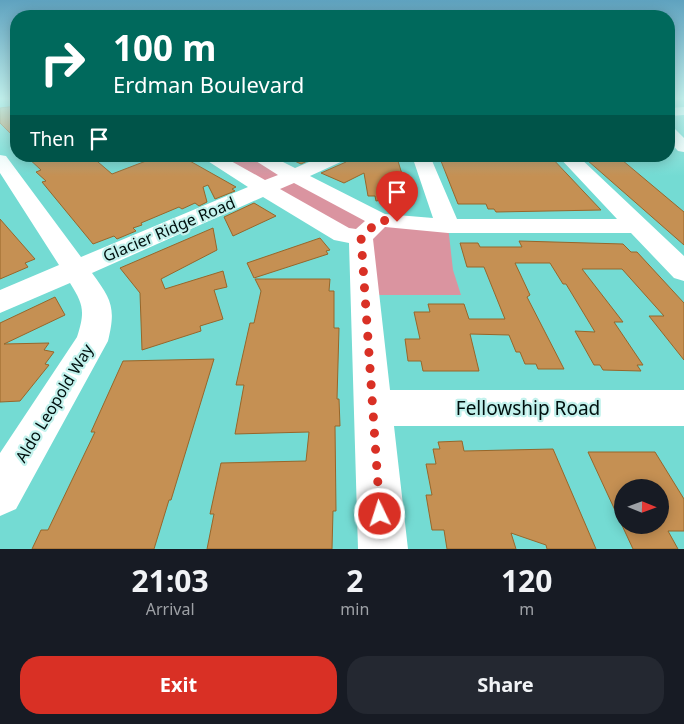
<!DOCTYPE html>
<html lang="en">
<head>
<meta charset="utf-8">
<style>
  :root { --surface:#171b24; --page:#242831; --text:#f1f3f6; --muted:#9ea1a6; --accent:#d93025 }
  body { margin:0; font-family:"Noto Sans",sans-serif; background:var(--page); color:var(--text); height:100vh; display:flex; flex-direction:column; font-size:19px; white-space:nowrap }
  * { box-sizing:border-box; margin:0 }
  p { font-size:16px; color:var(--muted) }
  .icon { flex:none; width:28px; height:28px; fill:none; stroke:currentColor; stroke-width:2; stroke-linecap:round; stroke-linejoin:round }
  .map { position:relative; height:549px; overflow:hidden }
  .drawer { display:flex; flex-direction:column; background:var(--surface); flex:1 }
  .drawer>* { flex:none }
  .guide { position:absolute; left:10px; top:10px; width:665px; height:152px; border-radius:20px; box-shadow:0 2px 12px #0003; background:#00695c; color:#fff; overflow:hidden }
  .needle { width:32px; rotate:91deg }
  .controls { position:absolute; left:614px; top:479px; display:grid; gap:10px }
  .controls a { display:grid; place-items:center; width:55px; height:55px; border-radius:50%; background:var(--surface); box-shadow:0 2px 12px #0003; font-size:25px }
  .pin { position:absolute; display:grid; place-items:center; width:42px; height:42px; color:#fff; margin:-51px -21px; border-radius:50% 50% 50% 0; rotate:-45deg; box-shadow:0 0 5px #0007 }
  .pin .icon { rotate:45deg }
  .me { position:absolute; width:55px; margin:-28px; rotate:356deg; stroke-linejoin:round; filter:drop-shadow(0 0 4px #0008) }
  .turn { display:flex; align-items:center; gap:18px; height:105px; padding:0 20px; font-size:22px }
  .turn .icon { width:65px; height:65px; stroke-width:2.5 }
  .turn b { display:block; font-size:35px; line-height:42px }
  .then { display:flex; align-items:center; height:48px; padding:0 20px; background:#0003; gap:10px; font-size:19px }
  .eta { display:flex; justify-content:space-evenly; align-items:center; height:85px; text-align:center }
  .eta b { font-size:30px; font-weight:700; line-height:35px }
  .primary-button { display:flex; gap:10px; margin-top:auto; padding:10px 20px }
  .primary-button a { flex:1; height:58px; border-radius:20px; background:var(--accent); color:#fff; font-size:20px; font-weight:700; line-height:58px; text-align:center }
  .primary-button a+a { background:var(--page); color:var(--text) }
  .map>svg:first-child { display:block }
</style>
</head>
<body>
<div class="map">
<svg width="684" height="549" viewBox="0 0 684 549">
  <rect width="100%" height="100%" fill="#74dbd3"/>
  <path fill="#da94a0" d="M209,156H257L380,220L448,226L453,270L461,295H366L361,237Z"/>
  <g fill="#c59053" stroke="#97662a" fill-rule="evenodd">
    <path d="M16,106V139L0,123V108Z"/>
    <path d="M26,156H91L112,174L159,156H181L236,187L232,189L235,191L215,199L208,185L203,187L207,202L199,206L195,203L182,209L179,207L141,223L142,225L133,228L136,231L117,239L114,236L93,244L42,182L46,181L36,172L41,170Z"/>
    <path d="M284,156H318L301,164Z"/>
    <path d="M350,156H401L397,158L412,206H386V204H382L381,200L376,201L375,196H368L364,173L344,183L321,173L346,162Z"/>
    <path d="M439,156H550L601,210L496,212L494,209H488L486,204H458Z"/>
    <path d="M587,160H622L684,212V245Z"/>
    <path d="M254,203L276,216L233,236L224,217Z"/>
    <path d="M0,219L35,259L25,263L28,267L0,279Z"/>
    <path d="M213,228L217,250L161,279L165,289L223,271L227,287L214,290L223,319L200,326L201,331L142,350L140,293L120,268Z"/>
    <path d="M320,238L330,250L326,251L328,254L254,278L247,263Z"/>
    <path d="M519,241L623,244L631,252H637L684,303V360L649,316H664L622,269H582L623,322H614L643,365H637L641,371L603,370L600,365H594L575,331L595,332L566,284H563L550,263H515L530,295L527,297L564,369H538L536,364H525L520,352H516L509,335L470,334L479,371H423L421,361H408L405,339H420L414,312H430L428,304H464L469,319H505L484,267H467L460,243H478L480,247H522Z"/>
    <path d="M255,279H330L329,291H334V328H339L337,399H339L340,426H335L336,511H333L332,549H207L214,514H210L221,463L306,461L309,432L235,434L244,385H236L250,323H254L261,291Z"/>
    <path d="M55,297L65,315L4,344L49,343L44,350L54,352L45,364L49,365L20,401L0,402V323Z"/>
    <path d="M214,359L171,500H169L154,549H32L41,530H48L95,432H91L123,361Z"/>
    <path d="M462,441L464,451L553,449L596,549H547L546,545L511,533L516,549H447L444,530H432L426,495H432L426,464H436L433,449H440L438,442Z"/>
    <path d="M588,452H655L684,499V531H668L678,549H633ZM622,488H660V525H622Z"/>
  </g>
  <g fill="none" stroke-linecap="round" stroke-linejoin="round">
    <g fill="#fff" fill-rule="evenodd">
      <path d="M684,107V115L669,116V108Z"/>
      <path d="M669,127L675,129L684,138V152L678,151L669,141Z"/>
      <path d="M0,155L6,156L81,257L248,187L200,156H222L265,180L278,175L248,156H271L295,168L323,156H348L345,160L310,176L385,214L433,218L412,156H430L457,219H617L558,156H578L684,256V281L674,278L631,233H448L385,227L373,239L390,390H684V426H394L408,549H358L349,243L334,240L263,197L92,273C112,300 116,308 108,341L16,509L0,516V453L77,337C85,312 84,305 70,283L0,313V290L59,265L0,173ZM294,183L365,221L356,229L349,228L280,189Z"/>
    </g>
  </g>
  <linearGradient id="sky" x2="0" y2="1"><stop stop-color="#5fa2bf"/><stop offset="0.56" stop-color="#c0efeb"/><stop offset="1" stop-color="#c0efeb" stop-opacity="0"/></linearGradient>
  <rect width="684" height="176" fill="url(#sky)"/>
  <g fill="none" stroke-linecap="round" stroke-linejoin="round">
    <path stroke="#d93025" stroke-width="9" stroke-dasharray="0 16.2" d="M380,514L361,237L380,220L397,222"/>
  </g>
  <g text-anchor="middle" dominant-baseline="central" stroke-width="4.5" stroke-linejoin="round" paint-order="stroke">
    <g font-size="16" fill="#00100f" stroke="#c3f2ed">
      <text transform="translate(169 229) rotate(-23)">Glacier Ridge Road</text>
      <text transform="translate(54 403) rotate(-59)">Aldo Leopold Way</text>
    </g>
    <g font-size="19" fill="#00100f" stroke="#c3f2ed">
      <text x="528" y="408">Fellowship Road</text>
    </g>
  </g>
</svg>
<div class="controls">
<a><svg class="needle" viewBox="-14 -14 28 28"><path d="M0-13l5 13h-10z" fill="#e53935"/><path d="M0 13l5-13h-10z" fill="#9ea1a6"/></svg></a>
</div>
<div class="pin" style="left:397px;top:222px;background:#d93025"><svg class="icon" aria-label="arrive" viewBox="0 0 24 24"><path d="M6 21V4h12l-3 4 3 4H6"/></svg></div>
<svg class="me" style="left:380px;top:514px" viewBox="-20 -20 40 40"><circle r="17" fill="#d93025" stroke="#fff" stroke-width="3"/><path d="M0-11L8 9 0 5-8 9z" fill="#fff"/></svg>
<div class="guide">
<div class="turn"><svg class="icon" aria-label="right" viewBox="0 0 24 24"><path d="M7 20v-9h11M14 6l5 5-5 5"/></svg><div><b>100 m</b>Erdman Boulevard</div></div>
<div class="then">Then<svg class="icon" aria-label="arrive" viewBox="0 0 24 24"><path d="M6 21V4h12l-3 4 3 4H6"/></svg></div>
</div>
</div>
<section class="drawer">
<div class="eta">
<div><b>21:03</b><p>Arrival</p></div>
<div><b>2</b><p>min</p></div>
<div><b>120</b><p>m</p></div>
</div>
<div class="primary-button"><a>Exit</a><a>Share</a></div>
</section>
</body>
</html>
